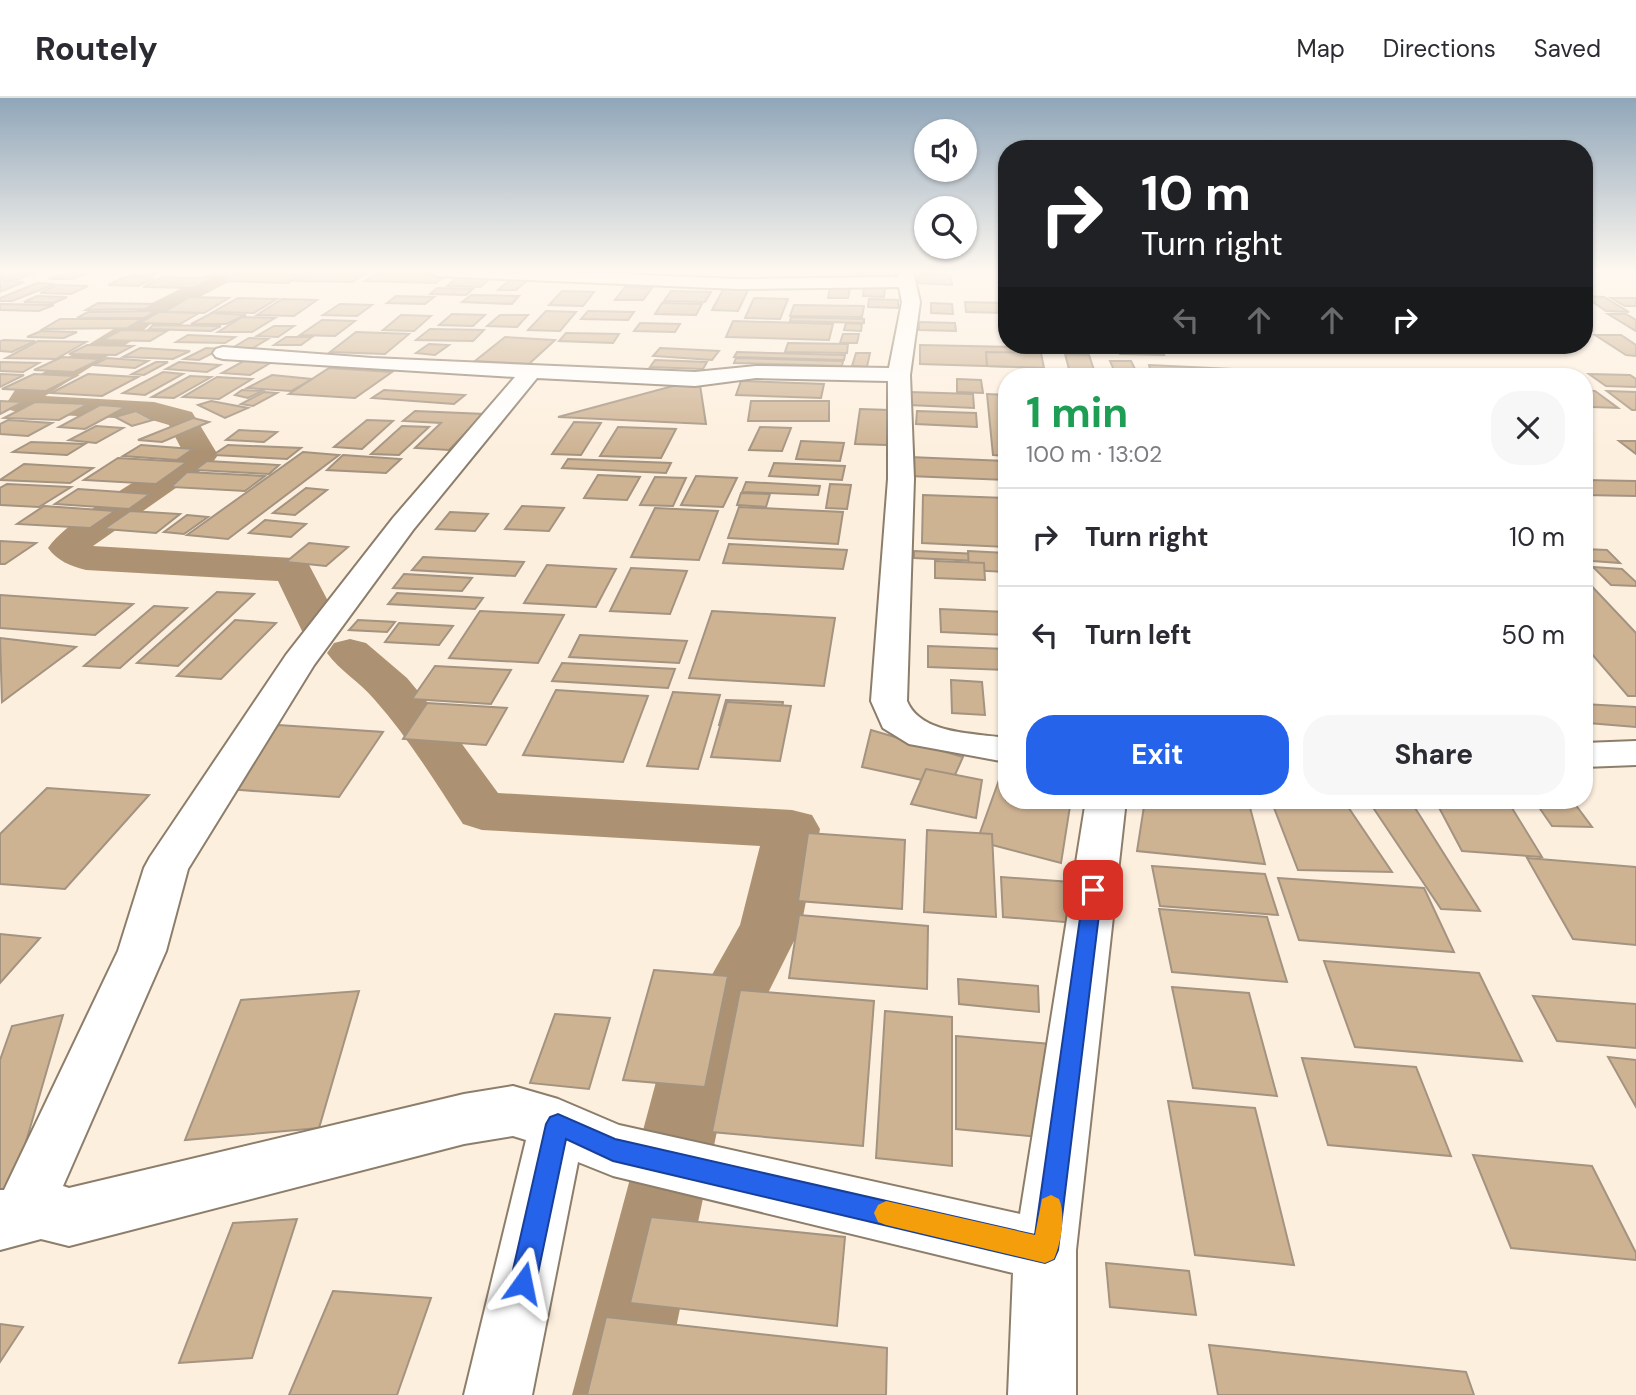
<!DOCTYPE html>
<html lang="en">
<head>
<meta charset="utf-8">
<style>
  :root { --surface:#fff; --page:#f7f7f7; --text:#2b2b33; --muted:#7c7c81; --line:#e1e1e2; --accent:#2563eb }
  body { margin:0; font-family:"DM Sans",sans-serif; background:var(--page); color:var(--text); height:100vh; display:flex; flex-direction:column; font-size:26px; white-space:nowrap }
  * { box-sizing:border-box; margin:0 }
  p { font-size:23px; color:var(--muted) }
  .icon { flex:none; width:38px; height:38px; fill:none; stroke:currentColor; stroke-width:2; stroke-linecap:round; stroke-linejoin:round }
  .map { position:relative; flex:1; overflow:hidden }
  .side { position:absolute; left:998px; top:270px; width:595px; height:441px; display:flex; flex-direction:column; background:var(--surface); border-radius:28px; box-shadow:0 2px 5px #0004 }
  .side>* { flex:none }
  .top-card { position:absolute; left:998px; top:42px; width:595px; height:214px; border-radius:28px; box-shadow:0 2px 5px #0004; background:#202124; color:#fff; overflow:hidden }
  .controls { position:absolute; left:914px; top:21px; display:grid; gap:14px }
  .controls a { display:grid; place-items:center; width:63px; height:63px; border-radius:50%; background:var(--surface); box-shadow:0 2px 5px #0004; font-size:35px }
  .pin { position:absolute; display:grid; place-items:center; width:60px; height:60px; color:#fff; margin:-30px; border-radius:14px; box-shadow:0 4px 10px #0006 }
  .me { position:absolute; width:77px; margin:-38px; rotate:12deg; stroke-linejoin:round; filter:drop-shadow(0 0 5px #0008) }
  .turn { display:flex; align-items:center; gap:24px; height:147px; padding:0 28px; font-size:32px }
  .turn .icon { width:91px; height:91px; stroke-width:2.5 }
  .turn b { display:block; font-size:49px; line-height:60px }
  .lanes { display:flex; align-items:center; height:66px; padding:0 28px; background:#0003; justify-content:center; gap:35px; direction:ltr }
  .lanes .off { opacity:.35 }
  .round { display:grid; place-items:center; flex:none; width:74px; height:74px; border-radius:28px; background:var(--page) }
  .overview { display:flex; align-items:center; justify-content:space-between; height:119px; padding:0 28px }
  h1 { font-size:42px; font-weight:700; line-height:52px; color:#1e9e55 }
  .primary-button { display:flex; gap:14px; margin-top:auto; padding:14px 28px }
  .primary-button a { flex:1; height:80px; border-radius:28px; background:var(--accent); color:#fff; font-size:28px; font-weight:700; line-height:80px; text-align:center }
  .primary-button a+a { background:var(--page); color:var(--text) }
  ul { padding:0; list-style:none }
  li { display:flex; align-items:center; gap:21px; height:98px; padding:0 28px; border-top:2px solid var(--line) }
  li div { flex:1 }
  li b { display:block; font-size:26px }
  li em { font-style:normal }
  header { display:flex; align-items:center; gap:42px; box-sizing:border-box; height:98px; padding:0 35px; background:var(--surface); border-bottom:2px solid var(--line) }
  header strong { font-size:33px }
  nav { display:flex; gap:38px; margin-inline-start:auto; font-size:24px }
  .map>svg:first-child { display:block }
</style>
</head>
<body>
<header>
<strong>Routely</strong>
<nav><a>Map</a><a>Directions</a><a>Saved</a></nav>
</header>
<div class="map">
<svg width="1636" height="1297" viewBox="0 0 1636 1297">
  <rect width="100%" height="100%" fill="#fdefde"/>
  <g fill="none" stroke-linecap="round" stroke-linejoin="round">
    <g fill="#ac9272" fill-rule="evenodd">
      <path d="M216,173H243L240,178L154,223L130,244L45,298L154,304L192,314L218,357L213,364L93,448L293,460L307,463L339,524L332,533L317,537L302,533L278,483L86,472C71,468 57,463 48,450C69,419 149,376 183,354L169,327L152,322L21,315L10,312L6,306L15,292L112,232L136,213Z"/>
      <path d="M350,541L366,545L407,580L462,646L498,695L792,712L812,717L820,731L801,829L730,971L662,1297H572L660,969L740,827L760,748L482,732L463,726C435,684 408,639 374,601C360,584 340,573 327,555L334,545Z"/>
    </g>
  </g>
  <g fill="#ceb393" stroke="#a39380" stroke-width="2">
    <path d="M0,173H25L38,174L19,181L0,180Z"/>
    <path d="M76,173H93L72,181H49Z"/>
    <path d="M140,173H162L150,178H130Z"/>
    <path d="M240,173H308L288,185L220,183Z"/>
    <path d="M314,173H370L352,184L296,183Z"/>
    <path d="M380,173L449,175L436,185L365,183Z"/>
    <path d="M857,173H891L889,178L857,177Z"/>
    <path d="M919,175L950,177L952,187L918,185Z"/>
    <path d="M460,178L492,179L480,189L447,188Z"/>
    <path d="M125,179L154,180L138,188L108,187Z"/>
    <path d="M162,179L212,180L194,190L143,189Z"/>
    <path d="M0,182L24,184L0,194Z"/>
    <path d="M510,182H528L516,192H498Z"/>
    <path d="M37,185L55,186L12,203H0V200Z"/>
    <path d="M57,187L88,188L71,196L40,195Z"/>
    <path d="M625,189L652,190L643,202H615Z"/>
    <path d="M830,189L850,190L848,200H828Z"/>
    <path d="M437,190L473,191L466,197L430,196Z"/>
    <path d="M724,190H749L738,213L712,212Z"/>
    <path d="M864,190H885L884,199L863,198Z"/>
    <path d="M562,193L594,194L583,208L549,207Z"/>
    <path d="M671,193L711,194L705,204L664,203Z"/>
    <path d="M471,197L519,198L512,206L462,204Z"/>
    <path d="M37,198L67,199L54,205L24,204Z"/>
    <path d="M396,198L434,199L425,206L387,205Z"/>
    <path d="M1584,198L1604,199L1629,214L1606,213Z"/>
    <path d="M190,199L229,200L204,215L164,214Z"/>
    <path d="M238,200L277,201L254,215L213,214Z"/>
    <path d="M754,200L788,201L780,221L745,220Z"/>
    <path d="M1611,200H1636V208H1625Z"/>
    <path d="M282,201L317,202L294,218L257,217Z"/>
    <path d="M869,201L898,202V210L868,209Z"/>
    <path d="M965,204L1006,205V215L966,214Z"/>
    <path d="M98,205L154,206L145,211L86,212Z"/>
    <path d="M662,205L702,206L696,217L655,216Z"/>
    <path d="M931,205L952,206L953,216L931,215Z"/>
    <path d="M0,206L54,207L39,213L0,212Z"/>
    <path d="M340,206L372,207L357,218L323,217Z"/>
    <path d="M794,207L864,208L862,219L790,218Z"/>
    <path d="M155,213L144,220H77L88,214Z"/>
    <path d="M546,213L576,214L560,233L528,232Z"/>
    <path d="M588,213L634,214L628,222L581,221Z"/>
    <path d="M159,214L199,215L180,226L139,225Z"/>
    <path d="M212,215L246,217L226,226H191Z"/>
    <path d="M452,216L485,217L473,228L439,227Z"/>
    <path d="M1608,216H1626L1636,222V233Z"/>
    <path d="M401,217L431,218L414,233L383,232Z"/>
    <path d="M500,217H528L517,229L487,228Z"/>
    <path d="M242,219L275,220L252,234H218Z"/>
    <path d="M791,219L864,221V225L790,223Z"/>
    <path d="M60,221H142L127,230L43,231Z"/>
    <path d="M322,222L355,223L335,238L300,237Z"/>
    <path d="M733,223L833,226L829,242L726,239Z"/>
    <path d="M919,224L955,225L956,233L919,232Z"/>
    <path d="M640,225L680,226L675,234L634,233Z"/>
    <path d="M846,225L862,226L861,233L844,232Z"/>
    <path d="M153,227L221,228L211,233L149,231Z"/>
    <path d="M274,228H294L278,239L257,238Z"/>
    <path d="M430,231L484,232L473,243L416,242Z"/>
    <path d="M121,232L167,233L150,243L102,242Z"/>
    <path d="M41,233L77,234L64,240L27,239Z"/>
    <path d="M356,234L409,236L385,256L330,254Z"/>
    <path d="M566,235L619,236L613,245L559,243Z"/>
    <path d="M843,236H859L857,245H840Z"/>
    <path d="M188,237L235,239L225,245L176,244Z"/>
    <path d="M1595,237H1621L1636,247V258L1626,257Z"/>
    <path d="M286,239H312L301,247H274Z"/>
    <path d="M505,239L555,242L529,266L475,263Z"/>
    <path d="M249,240L268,241L248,253L229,252Z"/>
    <path d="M4,242L35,243L12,254L0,253V243Z"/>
    <path d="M38,243L86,244L56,261L6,260Z"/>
    <path d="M788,245L848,246L847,255L785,254Z"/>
    <path d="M429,246L449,247L435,257L416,255Z"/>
    <path d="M87,247L133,248L116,257L69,256Z"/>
    <path d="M920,247L1014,249L1017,269L920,266Z"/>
    <path d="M1024,247H1092L1094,253L1025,251Z"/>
    <path d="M1116,247H1159L1164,257L1120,256Z"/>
    <path d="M1208,247H1265L1271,255L1211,253Z"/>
    <path d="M140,250L190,253L173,261L123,259Z"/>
    <path d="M206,250L221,251L199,262L184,261Z"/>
    <path d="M660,250L719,253L712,262L653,258Z"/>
    <path d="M737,254L845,257L844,262L734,259Z"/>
    <path d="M986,254L1041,255L1044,270L987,268Z"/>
    <path d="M856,255H870L867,269L852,268Z"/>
    <path d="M1065,256L1089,257L1094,272L1069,271Z"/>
    <path d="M62,259L101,261L74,274L34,272Z"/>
    <path d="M251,259L277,261L250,277L222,275Z"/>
    <path d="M107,260L148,263L135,270L93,267Z"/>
    <path d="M736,260L843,263L842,268L734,265Z"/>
    <path d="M655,262L707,264L703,271L650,269Z"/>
    <path d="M1110,263H1131L1138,277H1116Z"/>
    <path d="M0,264L39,265L23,274L0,273Z"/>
    <path d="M156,264H168L144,277L132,276Z"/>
    <path d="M179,264L220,267L207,274L166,271Z"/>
    <path d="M1149,267L1232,271L1236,278H1152Z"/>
    <path d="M329,270L392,274L355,300L289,296Z"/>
    <path d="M163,274L183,276L145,297L123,295Z"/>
    <path d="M0,276L24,277L0,289Z"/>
    <path d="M34,276L76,278L46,293L2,291Z"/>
    <path d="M88,276L138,279L102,298L51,295Z"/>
    <path d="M1589,276L1630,277L1636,281V289L1606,288Z"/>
    <path d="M272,277L312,281L291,293L247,290Z"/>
    <path d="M190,278L211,279L174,300L152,299Z"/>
    <path d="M217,279L252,281L219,301L183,299Z"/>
    <path d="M957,281L981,282L983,295L957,294Z"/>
    <path d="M741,283L824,286L821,300L736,297Z"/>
    <path d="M684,285L700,287L706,326L558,319Z"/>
    <path d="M242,292L262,293L248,300L235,297Z"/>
    <path d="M384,292L465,297L454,306L372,300Z"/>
    <path d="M1584,293H1595L1618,310L1592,309L1584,303Z"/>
    <path d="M1607,293L1636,294V312H1632Z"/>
    <path d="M264,294L277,295L253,308L241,306Z"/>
    <path d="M909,294L973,296L974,310L909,307Z"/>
    <path d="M987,296L1006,297V358L993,357Z"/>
    <path d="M0,303L23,304L0,316Z"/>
    <path d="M211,303L248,310L225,320L198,307Z"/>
    <path d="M751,303H829V323H748Z"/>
    <path d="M35,304L88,306L59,322L4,320Z"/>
    <path d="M100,307L126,309L85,331L59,329Z"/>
    <path d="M860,311L890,312L887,347L855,346Z"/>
    <path d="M136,313L153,322L132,328L115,319Z"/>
    <path d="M415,313L484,316L449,352L415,350L441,325L403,323Z"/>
    <path d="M917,313L976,315L977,329L916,326Z"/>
    <path d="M193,320L209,324L162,344L138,342Z"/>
    <path d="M8,322L52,325L28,338L0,336V326Z"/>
    <path d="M367,322L393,323L362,351L334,349Z"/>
    <path d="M574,324L601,325L581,357L552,356Z"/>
    <path d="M96,328L123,330L96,345L69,342Z"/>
    <path d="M402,328L429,329L399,357L371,356Z"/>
    <path d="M618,329L676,331L661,360L600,358Z"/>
    <path d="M760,329L791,330L782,353L749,352Z"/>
    <path d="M239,332L277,334L264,344L226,342Z"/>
    <path d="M801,343L844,345L840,363L796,361Z"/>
    <path d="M1619,343H1636V356Z"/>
    <path d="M31,344L85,346L67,357L13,354Z"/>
    <path d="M141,347L193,351L177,362L123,358Z"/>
    <path d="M228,347L301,350L287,361L213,357Z"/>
    <path d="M303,354L339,357L228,441L187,437Z"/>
    <path d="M343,357L401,361L386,375L327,372Z"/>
    <path d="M909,359L1006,363V382L909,378Z"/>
    <path d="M118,360L187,364L156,386L84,382Z"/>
    <path d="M568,361L671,365L666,375L562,370Z"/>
    <path d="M207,363L279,367L269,376L195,372Z"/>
    <path d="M774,365L845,368L842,382L769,378Z"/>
    <path d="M24,366L93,370L70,385L0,382Z"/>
    <path d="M187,374L265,378L245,393L171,389Z"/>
    <path d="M598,377L640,379L627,402L584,400Z"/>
    <path d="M696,378L737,380L723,409L681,407Z"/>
    <path d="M655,379L686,380L673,408L640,407Z"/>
    <path d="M1584,382L1636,383V398L1584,397Z"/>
    <path d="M746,384L820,388L818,397L742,394Z"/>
    <path d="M7,386L71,389L39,409L0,407V390Z"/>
    <path d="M830,386L851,387L847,411L826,410Z"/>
    <path d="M306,390L327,392L295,417L273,415Z"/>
    <path d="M78,391L150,396L129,411L55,406Z"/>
    <path d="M741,395L770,396L766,409L737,407Z"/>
    <path d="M923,397L1006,400V449L922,445Z"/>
    <path d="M44,408L115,413L90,430L17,426Z"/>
    <path d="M522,408L564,410L549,433L505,431Z"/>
    <path d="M739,409L843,414L838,446L728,440Z"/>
    <path d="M655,410L718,413L699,462L631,459Z"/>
    <path d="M130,413L180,416L156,435L104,431Z"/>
    <path d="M450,414L488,416L475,433L436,431Z"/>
    <path d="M187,417L208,419L184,436L164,434Z"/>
    <path d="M265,422L306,426L291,439L249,435Z"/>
    <path d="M0,443L36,445L5,466H0Z"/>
    <path d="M309,445L348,449L326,468L286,464Z"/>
    <path d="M729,446L847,452L843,471L723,465Z"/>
    <path d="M1584,451L1607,452L1620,465L1592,463L1584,455Z"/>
    <path d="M914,453L978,456V463L914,460Z"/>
    <path d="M968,453L1006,455V474L969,472Z"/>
    <path d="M423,459L524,464L515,478L412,472Z"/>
    <path d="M935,463L984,465L985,482L935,480Z"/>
    <path d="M547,467L616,471L596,509L524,505Z"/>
    <path d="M1593,469L1622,471L1636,484V488L1611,487Z"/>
    <path d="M631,470L687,473L670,516L610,513Z"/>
    <path d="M404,476L472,480L462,493L393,490Z"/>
    <path d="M1584,480L1636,535V598H1628L1584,547Z"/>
    <path d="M217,494L254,496L178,568L137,565Z"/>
    <path d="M397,495L483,500L475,511L388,506Z"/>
    <path d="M0,497L133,506L95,537L0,530Z"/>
    <path d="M154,508L187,510L120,570L84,568Z"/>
    <path d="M940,511L1006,514V537L941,534Z"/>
    <path d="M480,513L564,517L538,565L449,560Z"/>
    <path d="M712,513L835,520L824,588L689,580Z"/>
    <path d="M235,522L276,525L221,581L177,578Z"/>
    <path d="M358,522L395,524L387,534L349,532Z"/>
    <path d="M399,525L453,528L439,547L385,544Z"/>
    <path d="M580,537L687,543L679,565L569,559Z"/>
    <path d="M0,540L76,549L2,604Z"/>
    <path d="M928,548L1006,551V572L928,569Z"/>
    <path d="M562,565L675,571L668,590L552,583Z"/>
    <path d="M435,568L511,572L491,606L412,601Z"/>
    <path d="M951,582L982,584L985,617L952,615Z"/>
    <path d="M556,592L648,598L623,664L523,657Z"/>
    <path d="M673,594L720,597L698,671L647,668Z"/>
    <path d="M726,602L783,604L779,630L719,627Z"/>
    <path d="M727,604L791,608L780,663L711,659Z"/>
    <path d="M427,605L507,610L486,647L403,641Z"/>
    <path d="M1584,606L1636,609V629L1588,625L1584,620Z"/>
    <path d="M278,627L383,634L339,699L226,691Z"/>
    <path d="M871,632L963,659L950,688L862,669Z"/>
    <path d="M926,671L982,682L976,720L911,706Z"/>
    <path d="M1003,671L1006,672V702H1071L1061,765L977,743Z"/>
    <path d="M47,690L149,697L65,791L0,786V736Z"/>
    <path d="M1145,702H1248L1265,766L1137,753Z"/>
    <path d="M1271,702H1316L1346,706L1392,774L1298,772Z"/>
    <path d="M1368,702H1410L1480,813L1441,811Z"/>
    <path d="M1435,702H1507L1542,759L1462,753Z"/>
    <path d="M1534,702H1572L1592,729L1552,728Z"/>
    <path d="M927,732L992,736L996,819L924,814Z"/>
    <path d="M808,735L905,742L902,811L798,803Z"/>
    <path d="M1527,760L1636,769V847L1573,841Z"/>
    <path d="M1152,768L1265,776L1278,817L1160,808Z"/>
    <path d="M1001,779L1071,784L1076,825L1003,819Z"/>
    <path d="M1278,780L1424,790L1454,854L1299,842Z"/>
    <path d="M1159,811L1267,819L1287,884L1172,874Z"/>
    <path d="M799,817L928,828L927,891L789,880Z"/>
    <path d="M0,836L40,840L0,885Z"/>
    <path d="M1324,863L1479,875L1522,963L1355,949Z"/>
    <path d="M654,872L728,878L705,989L623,982Z"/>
    <path d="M958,881L1038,888L1039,914L959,906Z"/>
    <path d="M1172,889L1249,895L1277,998L1193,990Z"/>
    <path d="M740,892L874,903L863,1048L712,1034Z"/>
    <path d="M359,893L319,1030L185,1042L241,902Z"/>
    <path d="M1533,898L1636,906V950L1557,943Z"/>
    <path d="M885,913L952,919V1068L876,1060Z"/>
    <path d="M555,916L610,920L589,991L530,985Z"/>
    <path d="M63,917L9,1102L0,1104V962L12,928Z"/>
    <path d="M956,938L1051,946L1060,1041L956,1031Z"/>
    <path d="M1608,959L1636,962V1009Z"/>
    <path d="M1302,960L1416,969L1451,1058L1328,1047Z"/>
    <path d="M1168,1003L1255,1010L1294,1167L1195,1157Z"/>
    <path d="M1473,1057L1592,1068L1636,1155V1162L1511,1150Z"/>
    <path d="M651,1119L845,1139L837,1228L630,1205Z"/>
    <path d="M297,1121L252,1260L179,1265L233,1125Z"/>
    <path d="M1106,1165L1189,1173L1196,1217L1110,1209Z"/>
    <path d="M333,1193L431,1200L397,1297H289Z"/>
    <path d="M606,1219L887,1250L886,1297H587Z"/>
    <path d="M0,1226L23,1229L0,1264Z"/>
    <path d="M1209,1247L1466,1274L1474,1297H1218Z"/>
  </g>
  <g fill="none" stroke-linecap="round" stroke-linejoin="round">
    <defs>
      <g id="minor">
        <path d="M429,173H544L738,181L898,179L897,173H913L920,204L910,277L914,381L907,603C921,637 975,635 1006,640V664L909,646L883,630L871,603L888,381V283L756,280L695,288L537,280L413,432L314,567L188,771L166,853L63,1088L69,1090L464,996L513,988L558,1001L619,1027L1020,1116L1086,702H1126L1076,1152V1297H1008L1013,1175L613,1078L578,1064L532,1297H464L526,1042L513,1038L464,1046L69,1148L41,1141L0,1152V1092H4L118,853L144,770L150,759L286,557L393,420L515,279L223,261L216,259L213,255L216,251L223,249L372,260L695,274L756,268L889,270L902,204L899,189L738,191L437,178Z"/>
        <path d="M1636,643V667L1584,669V645Z"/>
      </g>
    </defs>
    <use href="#minor" stroke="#8d7e6b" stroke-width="4"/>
    <use href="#minor" fill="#fff" fill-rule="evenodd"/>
  </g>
  <linearGradient id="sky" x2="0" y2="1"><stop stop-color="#90a6b9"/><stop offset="0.49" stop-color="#fef8f0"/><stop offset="1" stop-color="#fef8f0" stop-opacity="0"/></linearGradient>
  <rect width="1636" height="354" fill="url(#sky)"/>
  <path fill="#2563eb" stroke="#184099" stroke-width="2" d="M1093,785L1100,787L1102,792L1058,1152L1054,1161L1045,1165L613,1063L566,1041L536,1185L532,1194L523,1198L514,1194L510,1185L546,1026L550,1019L558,1016L615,1041L1035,1137L1084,792L1086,787Z"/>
  <path fill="#f59e0b" d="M1051,1097L1059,1101C1066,1117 1061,1145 1054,1161L1045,1165L886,1127L878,1124L874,1115L878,1107L886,1103L1035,1137L1042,1101Z"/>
</svg>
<div class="controls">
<a><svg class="icon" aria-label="sound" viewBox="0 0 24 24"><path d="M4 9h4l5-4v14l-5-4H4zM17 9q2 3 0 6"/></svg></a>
<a><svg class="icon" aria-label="search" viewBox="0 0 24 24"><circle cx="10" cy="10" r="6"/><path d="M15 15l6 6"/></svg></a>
</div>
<div class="pin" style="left:1093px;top:792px;background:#d93025"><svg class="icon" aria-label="arrive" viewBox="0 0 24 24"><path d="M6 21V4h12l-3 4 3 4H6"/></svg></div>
<svg class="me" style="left:523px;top:1185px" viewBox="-20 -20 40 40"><path d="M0-17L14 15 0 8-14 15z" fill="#2563eb" stroke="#fff" stroke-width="4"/></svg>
<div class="top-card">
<div class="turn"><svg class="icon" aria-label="right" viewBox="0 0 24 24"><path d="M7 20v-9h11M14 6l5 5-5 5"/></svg><div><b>10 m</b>Turn right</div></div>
<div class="lanes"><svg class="icon off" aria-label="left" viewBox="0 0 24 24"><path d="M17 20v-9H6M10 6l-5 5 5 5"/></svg><svg class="icon off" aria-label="ahead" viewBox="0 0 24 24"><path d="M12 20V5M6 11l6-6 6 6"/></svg><svg class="icon off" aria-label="ahead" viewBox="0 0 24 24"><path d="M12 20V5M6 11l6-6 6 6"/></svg><svg class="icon" aria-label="right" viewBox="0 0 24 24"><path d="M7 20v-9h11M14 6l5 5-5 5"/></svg></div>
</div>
<section class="side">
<div class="overview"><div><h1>1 min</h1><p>100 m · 13:02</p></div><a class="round"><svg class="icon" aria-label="close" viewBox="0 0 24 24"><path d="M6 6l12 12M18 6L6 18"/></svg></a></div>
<ul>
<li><svg class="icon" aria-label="right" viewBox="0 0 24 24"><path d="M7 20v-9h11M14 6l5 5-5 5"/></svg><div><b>Turn right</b></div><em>10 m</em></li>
<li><svg class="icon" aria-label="left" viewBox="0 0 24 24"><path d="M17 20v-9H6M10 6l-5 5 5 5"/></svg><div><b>Turn left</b></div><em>50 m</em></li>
</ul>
<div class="primary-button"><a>Exit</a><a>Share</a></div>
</section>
</div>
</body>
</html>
